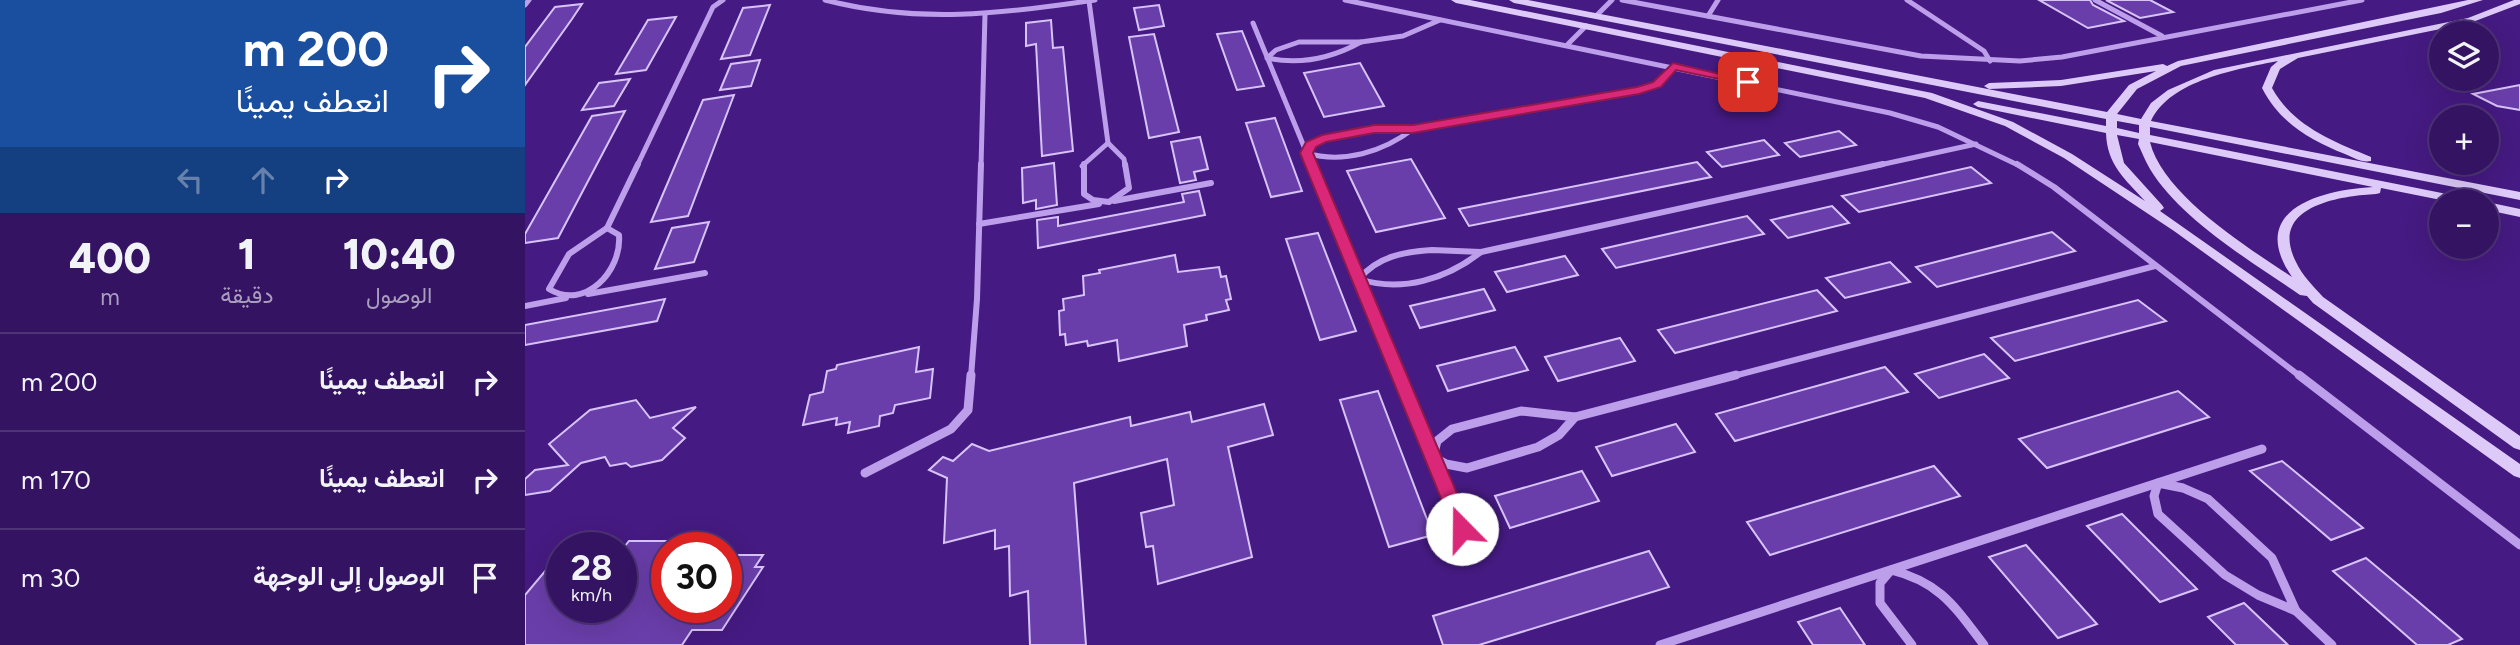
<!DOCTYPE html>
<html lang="ar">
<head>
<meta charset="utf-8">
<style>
  :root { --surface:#341462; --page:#3f216b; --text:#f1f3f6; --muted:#a99ebe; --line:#4e3377 }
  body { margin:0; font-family:Figtree,Vazirmatn,sans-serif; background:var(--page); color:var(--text); direction:rtl; height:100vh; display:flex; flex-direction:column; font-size:26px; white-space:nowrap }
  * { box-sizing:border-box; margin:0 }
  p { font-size:23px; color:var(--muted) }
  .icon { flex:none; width:38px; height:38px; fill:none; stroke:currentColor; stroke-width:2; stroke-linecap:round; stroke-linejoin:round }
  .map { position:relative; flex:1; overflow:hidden; direction:ltr }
  .panel { display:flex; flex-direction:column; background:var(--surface); width:525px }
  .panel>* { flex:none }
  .top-card { background:#1a4fa0; color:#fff; overflow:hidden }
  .fabs { position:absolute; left:1904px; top:21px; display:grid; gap:14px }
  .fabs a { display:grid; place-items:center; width:70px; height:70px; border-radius:50%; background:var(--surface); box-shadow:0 7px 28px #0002,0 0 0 2px var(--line); font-size:35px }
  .speed { position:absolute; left:21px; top:532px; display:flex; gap:14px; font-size:35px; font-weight:700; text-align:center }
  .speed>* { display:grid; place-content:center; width:91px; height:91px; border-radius:50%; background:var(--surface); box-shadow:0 7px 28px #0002,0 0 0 2px var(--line); line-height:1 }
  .speed small { font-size:18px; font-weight:400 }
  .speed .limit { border:10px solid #d22; background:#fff; color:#111 }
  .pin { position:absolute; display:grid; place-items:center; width:60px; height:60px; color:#fff; margin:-30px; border-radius:14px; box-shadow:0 4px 10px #0006 }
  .me { position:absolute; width:77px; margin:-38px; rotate:338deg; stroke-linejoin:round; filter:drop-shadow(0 0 5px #0008) }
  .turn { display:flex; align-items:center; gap:24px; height:147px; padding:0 21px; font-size:32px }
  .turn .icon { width:91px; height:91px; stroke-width:2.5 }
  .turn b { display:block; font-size:49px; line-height:60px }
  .lanes { display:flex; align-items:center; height:66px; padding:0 21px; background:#0003; justify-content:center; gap:35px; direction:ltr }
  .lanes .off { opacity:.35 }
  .eta { display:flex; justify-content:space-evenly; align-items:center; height:119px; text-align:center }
  .eta b { font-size:42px; font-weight:800; line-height:49px }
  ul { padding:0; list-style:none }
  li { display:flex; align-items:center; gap:21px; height:98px; padding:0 21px; border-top:2px solid var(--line) }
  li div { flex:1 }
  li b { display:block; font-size:26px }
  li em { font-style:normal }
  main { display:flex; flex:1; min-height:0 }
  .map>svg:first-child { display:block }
</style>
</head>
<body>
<main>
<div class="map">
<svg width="1995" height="645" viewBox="0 0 1995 645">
  <rect width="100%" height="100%" fill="#451a82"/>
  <g fill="#6a3eaa" stroke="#d8c3f8" stroke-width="2">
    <path d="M1514,0H1565L1568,5L1599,21L1563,28Z"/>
    <path d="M1581,0H1625L1648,12L1615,18Z"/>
    <path d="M57,4L47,19L0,85V47L30,7Z"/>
    <path d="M245,5L225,55L196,59L218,8Z"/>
    <path d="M634,5L639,26L614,30L609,8Z"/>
    <path d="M151,17L121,70L91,74L123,20Z"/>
    <path d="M526,20L528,48L538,47L548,151L517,156L511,44L501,46V23Z"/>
    <path d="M717,31L739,86L712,90L692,34Z"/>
    <path d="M629,34L654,132L624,138L604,37Z"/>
    <path d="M235,60L226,86L195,90L206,64Z"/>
    <path d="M835,63L859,106L799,117L779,73Z"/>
    <path d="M105,79L89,106L57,110L74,83Z"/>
    <path d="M1995,85V110L1972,106L1948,94Z"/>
    <path d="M209,95L163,216L126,222L178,100Z"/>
    <path d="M100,111L33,238L0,243V234L67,116Z"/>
    <path d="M750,118L777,191L746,197L721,123Z"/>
    <path d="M1314,131L1331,145L1275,157L1260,143Z"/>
    <path d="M675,137L683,169L669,172L671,180L655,183L646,142Z"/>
    <path d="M1239,140L1254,155L1197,167L1182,152Z"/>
    <path d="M886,159L920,218L851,232L822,171Z"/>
    <path d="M1172,162L1186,177L944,226L934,209Z"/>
    <path d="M529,163L532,205L511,209V200L498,203L497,168Z"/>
    <path d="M1446,167L1466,183L1334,212L1317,196Z"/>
    <path d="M674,191L680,215L513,248L512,220L533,217V226L659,202L657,194Z"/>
    <path d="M1307,206L1324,223L1263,238L1246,220Z"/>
    <path d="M1222,216L1239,234L1091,268L1077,249Z"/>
    <path d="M184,222L169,262L130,269L147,228Z"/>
    <path d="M1527,232L1550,251L1412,287L1391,267Z"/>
    <path d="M793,233L831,331L795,340L761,239Z"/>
    <path d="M650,255L653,272L694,267L696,277L701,276L706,299L701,300L704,310L681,315L682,320L659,325L662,346L594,361L592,340L563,346L562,341L541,345L540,334L535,335L534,311L539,310L538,299L559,295L558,276L575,273L574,270Z"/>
    <path d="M1040,256L1053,275L982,292L970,272Z"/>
    <path d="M1365,262L1385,282L1320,298L1301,278Z"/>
    <path d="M959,289L970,310L895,328L885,306Z"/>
    <path d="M1292,290L1312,311L1150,353L1133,330Z"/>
    <path d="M140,299L132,321L0,345V325Z"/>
    <path d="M1613,300L1641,321L1490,361L1466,338Z"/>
    <path d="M1095,338L1110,361L1033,381L1020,357Z"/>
    <path d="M394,347L391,372L408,369L405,398L370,405L368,413L355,416L354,426L323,433L325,422L311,425L312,418L278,425L285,395L298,392L302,371L311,369L312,365Z"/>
    <path d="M990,347L1003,370L923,391L912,366Z"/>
    <path d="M1459,354L1484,378L1414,398L1390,374Z"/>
    <path d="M1360,367L1383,392L1210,441L1191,414Z"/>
    <path d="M853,391L908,535L864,547L815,400Z"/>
    <path d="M1653,391L1684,417L1522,468L1494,439Z"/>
    <path d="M111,400L125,418L171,407L148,428L160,438L137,460L106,467L101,463L85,466L80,457L56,463L25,491L0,495V479L10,470L43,465L24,444L65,410Z"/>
    <path d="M739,404L748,435L703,447L727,557L633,584L628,546L621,547L616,513L649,505L642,459L549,483L561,645H505L503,591L485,596L484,546L470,549V530L419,543L422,478L404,470L418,457L428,461L447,444L464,451L605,417L606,426L665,412L667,422Z"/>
    <path d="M1151,424L1170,452L1087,476L1071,447Z"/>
    <path d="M1757,461L1797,494L1838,528L1806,540L1725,471Z"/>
    <path d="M1409,466L1435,496L1245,555L1222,522Z"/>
    <path d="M1057,471L1074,501L985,528L970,496Z"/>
    <path d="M1597,514L1672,589L1635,602L1562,526Z"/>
    <path d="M104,541H142V607H201V555H238L230,567H238L197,630H167L157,645H0V595L37,551V607H96V551Z"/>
    <path d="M1501,545L1536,584L1572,624L1533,638L1464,557Z"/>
    <path d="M1124,551L1144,587L954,645H918L908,616Z"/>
    <path d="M1841,558L1889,598L1937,639L1923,645H1892L1808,571Z"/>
    <path d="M1719,603L1763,645H1711L1683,617Z"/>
    <path d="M1315,608L1340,645H1288L1273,622Z"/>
  </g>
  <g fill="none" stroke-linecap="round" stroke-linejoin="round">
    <g stroke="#bd9eeb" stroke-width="5">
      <path d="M300,0C393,24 476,14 570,0"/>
      <path d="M820,0L1365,113L1413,127L1495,166"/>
      <path d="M1097,0L1396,56L1495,61L1537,57L1837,0"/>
      <path d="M1382,0L1459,51L1465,61"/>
      <path d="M1570,0L1637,36"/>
      <path d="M564,1L583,143"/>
      <path d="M0,5L4,0"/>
      <path d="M1071,16L1087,0"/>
      <path d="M1183,16L1193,0"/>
      <path d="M728,23L787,166"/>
      <path d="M774,42H836C807,58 775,65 742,58L751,50Z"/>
      <path d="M836,42L878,36L915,20"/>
      <path d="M1043,44L1061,26"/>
      <path d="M849,129H888C858,152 818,164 781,153C794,132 826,133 849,129Z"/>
      <path d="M888,129L1114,91L1132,85L1148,67"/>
      <path d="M583,143L599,159L600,166"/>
      <path d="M112,166L188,7L198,0"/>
      <path d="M456,166L460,14"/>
      <path d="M557,166L583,143"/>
      <path d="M1350,166L1451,144"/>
    </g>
    <g stroke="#bd9eeb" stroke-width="6">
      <path d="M559,164V194L568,200L584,202L604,188L600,164"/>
      <path d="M786,164L874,377"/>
      <path d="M1492,164L1529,187L1776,377"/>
      <path d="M589,201L686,183"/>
      <path d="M454,224L574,204"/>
      <path d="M82,228L94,235C97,271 60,311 24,289L44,254Z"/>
      <path d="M82,228L113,164"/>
      <path d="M907,250L956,252C921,279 877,293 834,279C853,256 879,252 907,250Z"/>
      <path d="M956,252L1358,164"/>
      <path d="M63,294L180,273"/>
      <path d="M0,306L41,298"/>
      <path d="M446,377L452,299L456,164"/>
      <path d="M1205,377L1630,266"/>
    </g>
    <g stroke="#bd9eeb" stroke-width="9">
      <path d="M873,375L947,553"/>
      <path d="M1774,375L1995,545"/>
      <path d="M996,411L1050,417L1034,435L1013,447L942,468L921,464L908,457L912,441L927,429Z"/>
      <path d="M1050,417L1211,375"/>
      <path d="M340,473L426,429L443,410L446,375"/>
      <path d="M1633,483L1658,488L1683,499L1747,558L1771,611L1733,595L1700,575L1633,514L1629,496Z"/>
      <path d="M1771,611L1807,645"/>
      <path d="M1135,645L1737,449"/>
      <path d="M1387,645L1355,603V583L1366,570C1415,582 1430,607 1459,645"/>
    </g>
    <g fill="#ddcaf8" fill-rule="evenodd">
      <path d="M926,0H945L1407,93L1488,122L1547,154L1620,201C1600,179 1582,165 1581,133L1453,107L1448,104L1453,101L1581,126V119L989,3L984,0H1003L1582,112L1604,85L1631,71L1536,86L1464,89L1459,86L1464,83L1536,80L1638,64L1642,66L1653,61L1943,0H1958L1916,13L1656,66L1612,89L1592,114L1616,119L1626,103L1643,90L1689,70L1943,18L1989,0H1995V4L1945,23L1773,58L1755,69L1747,88C1768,126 1807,141 1846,157V161C1837,163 1829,158 1820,154C1785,140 1755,123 1737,88L1746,67L1753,61C1713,69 1645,80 1626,121L1995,192V200L1625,127V135L1942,198L1944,201H1921L1856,188L1855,193L1851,194C1813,196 1743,207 1771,262C1777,275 1788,286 1798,297L1995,436V450L1989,448L1788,303L1782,296L1775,295C1727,262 1655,219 1625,169C1620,161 1617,152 1613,144L1614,139L1592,135L1599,163L1637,205L1639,208L1635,211L1995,464V478L1989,476L1649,231L1539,158L1480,126L1400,98L931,3ZM1592,121L1614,125V133L1592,128ZM1625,142L1848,187C1795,190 1721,210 1767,277C1722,247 1638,195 1625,142Z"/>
      <path d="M1962,202L1995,209V217L1962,210Z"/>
    </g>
  </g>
  <path fill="#db2777" stroke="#8e194d" stroke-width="2" d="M1148,63L1229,82L1223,85L1151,70L1136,87L1114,94L888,133H849L801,142L791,147L788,153L947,529L944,535L937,537L931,535L775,153L781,142L797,135L849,125H888L1112,87L1128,82Z"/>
</svg>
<div class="fabs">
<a><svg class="icon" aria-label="layers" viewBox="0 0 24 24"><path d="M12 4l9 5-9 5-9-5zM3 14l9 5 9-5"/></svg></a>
<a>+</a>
<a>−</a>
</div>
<div class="speed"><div>28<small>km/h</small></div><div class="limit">30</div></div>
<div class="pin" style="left:1223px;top:82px;background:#d93025"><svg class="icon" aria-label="arrive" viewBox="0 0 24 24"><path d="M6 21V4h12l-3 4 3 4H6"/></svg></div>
<svg class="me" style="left:937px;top:529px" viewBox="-20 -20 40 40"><circle r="19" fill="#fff"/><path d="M0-13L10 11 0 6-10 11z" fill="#db2777"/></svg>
</div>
<section class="panel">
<div class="top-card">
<div class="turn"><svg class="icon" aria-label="right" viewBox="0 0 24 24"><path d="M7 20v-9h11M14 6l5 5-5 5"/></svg><div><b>200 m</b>انعطف يمينًا</div></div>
<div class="lanes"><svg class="icon off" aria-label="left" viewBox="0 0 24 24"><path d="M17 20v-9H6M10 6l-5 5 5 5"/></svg><svg class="icon off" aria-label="ahead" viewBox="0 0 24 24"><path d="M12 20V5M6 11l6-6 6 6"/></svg><svg class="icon" aria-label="right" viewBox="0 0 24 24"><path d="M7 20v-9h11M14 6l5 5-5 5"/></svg></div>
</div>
<div class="eta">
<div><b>10:40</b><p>الوصول</p></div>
<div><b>1</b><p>دقيقة</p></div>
<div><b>400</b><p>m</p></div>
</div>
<ul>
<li><svg class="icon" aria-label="right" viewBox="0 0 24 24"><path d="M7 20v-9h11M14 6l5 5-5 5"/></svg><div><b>انعطف يمينًا</b></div><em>200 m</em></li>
<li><svg class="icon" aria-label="right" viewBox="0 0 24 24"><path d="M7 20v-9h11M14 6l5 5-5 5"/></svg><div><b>انعطف يمينًا</b></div><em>170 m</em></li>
<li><svg class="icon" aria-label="arrive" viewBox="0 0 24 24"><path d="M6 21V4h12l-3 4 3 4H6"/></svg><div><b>الوصول إلى الوجهة</b></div><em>30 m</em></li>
</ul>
</section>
</main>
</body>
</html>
